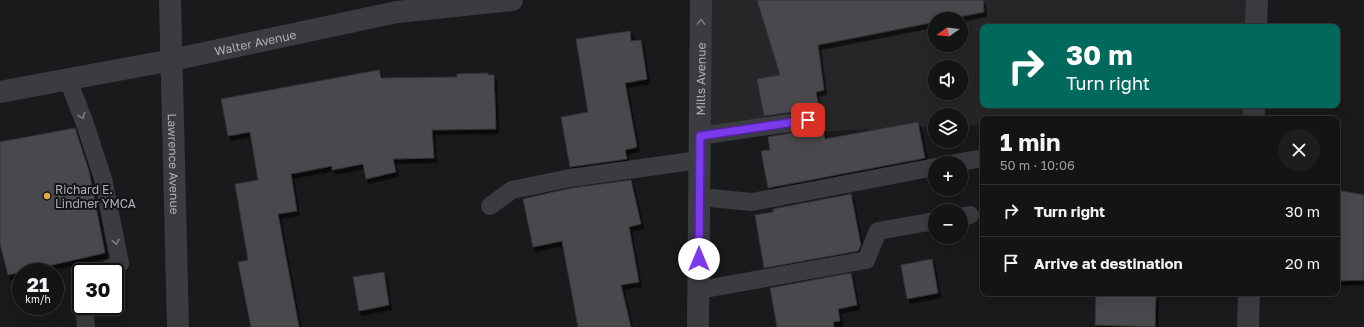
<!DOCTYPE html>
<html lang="en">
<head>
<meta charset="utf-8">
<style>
  :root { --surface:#131414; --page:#1c1d1d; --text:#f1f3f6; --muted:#9d9ea0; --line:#323334 }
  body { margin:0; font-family:"Golos Text",sans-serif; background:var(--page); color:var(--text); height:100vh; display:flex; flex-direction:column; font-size:15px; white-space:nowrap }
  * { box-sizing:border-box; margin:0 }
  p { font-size:13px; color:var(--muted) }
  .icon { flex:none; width:22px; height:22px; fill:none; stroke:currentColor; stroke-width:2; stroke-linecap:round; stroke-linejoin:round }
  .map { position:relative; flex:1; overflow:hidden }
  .details { position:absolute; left:980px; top:116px; width:360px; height:180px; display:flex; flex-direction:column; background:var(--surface); border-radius:8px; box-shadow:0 4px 16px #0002,0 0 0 1px var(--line) }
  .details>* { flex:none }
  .top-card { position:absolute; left:980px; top:24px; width:360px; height:84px; border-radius:8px; box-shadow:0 4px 16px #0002,0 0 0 1px var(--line); background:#00695c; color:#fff; overflow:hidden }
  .needle { width:26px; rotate:255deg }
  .tools { position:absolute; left:928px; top:12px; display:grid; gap:8px }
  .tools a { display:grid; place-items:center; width:40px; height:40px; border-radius:50%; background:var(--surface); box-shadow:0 4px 16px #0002,0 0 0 1px var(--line); font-size:20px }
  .speed { position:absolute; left:12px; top:263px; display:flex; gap:8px; font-size:20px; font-weight:700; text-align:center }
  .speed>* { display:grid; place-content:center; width:52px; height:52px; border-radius:50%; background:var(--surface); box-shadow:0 4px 16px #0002,0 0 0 1px var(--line); line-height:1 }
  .speed small { font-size:10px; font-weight:400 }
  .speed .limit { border:2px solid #111; border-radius:6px; background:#fff; color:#111 }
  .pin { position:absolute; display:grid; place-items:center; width:34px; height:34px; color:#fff; margin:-17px; border-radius:8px; box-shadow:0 2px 6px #0006 }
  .me { position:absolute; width:44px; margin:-22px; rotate:0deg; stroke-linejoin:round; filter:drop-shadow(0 0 3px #0008) }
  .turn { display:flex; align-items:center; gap:14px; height:84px; padding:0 20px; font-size:18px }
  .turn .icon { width:52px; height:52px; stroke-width:2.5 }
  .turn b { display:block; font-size:28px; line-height:34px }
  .round { display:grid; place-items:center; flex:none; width:42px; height:42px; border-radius:21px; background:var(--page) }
  .summary { display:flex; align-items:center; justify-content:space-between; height:68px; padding:0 20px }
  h1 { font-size:24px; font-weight:700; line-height:30px }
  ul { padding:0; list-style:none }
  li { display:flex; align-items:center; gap:12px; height:52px; padding:0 20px; border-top:1px solid var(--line) }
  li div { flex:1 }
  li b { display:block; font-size:15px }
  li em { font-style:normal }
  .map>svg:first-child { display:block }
</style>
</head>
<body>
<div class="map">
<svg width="1364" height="327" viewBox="0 0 1364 327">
  <defs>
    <filter id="shadow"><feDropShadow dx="2.5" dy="4.5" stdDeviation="0" flood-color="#0009"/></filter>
  </defs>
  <rect width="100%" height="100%" fill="#191a1b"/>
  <path fill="#262628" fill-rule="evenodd" d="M701,0H1257L1256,27H983V105H1254V119H983V125L961,126V115H935V127L700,136ZM935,19H961V45H935ZM935,67H961V93H935Z"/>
  <g fill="#494a4e" stroke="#343437" filter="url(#shadow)">
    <path d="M757,0H983L984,12L949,19H935V22L818,45L824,90L816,92L825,139L918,122L925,158L768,188L761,151L770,150L768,137L810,130L815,128L818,123V119L816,113L811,110H807L764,116L757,79L780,75Z"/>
    <path d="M630,31L631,41L641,40L647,79L625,83L637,147L625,150L627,159L570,167L561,117L588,112L576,39Z"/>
    <path d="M379,70L381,78L457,77V74L488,73V75H494L496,129L432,130L434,158L393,159L396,172L366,179L363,164L332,170V166L291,174L297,211L278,214L299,327H251L238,262L248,260L235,184L258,180L250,132L228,136L221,99Z"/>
    <path d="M75,128L89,171L105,253L8,275L0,244V142Z"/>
    <path d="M631,180L641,224L629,227L639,282L621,285L631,327H578L562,241L533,247L523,199L572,188Z"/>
    <path d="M1337,190L1364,195V280L1337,281Z"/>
    <path d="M851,194L861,245L858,251L764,268L755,215L773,212V209Z"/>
    <path d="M932,259L938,293L907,299L901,265Z"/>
    <path d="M384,272L389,305L359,311L353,277Z"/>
    <path d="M851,273L857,305L838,309L840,321L833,322L834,327H777L770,288Z"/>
    <path d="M1096,293H1156L1155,327L1095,325Z"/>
  </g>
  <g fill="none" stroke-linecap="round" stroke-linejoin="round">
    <g stroke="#3b3c40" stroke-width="18">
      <path d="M68,80L84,121L103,179L120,263L103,272"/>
      <path d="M700,136L808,120"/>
      <path d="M955,163L978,159"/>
      <path d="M700,197L752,202L935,167"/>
      <path d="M490,206L512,190L570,178L699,160"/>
      <path d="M961,217L970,215"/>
      <path d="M699,290L866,260L878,231L935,221"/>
      <path d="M84,306L86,327"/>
    </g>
    <g stroke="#3b3c40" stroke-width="22">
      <path id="s1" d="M170,0L178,327"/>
      <path d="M1256,27L1257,0"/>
      <path id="s2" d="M0,92L172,60L397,12L512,0"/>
      <path d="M1254,119V105"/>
      <path id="s3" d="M698,327L701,0"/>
      <path d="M1248,327L1249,293"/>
    </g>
  </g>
  <defs><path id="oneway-chevron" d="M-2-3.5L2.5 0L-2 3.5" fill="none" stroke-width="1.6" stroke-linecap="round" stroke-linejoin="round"/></defs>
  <g stroke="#7a7c83">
    <use href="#oneway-chevron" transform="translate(701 22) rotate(-89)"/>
    <use href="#oneway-chevron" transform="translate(82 116) rotate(68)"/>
    <use href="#oneway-chevron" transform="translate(116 242) rotate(79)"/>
  </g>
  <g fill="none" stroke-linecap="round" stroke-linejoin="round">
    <defs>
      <path id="route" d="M699,259L700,136L808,120"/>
    </defs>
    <use href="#route" stroke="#51269a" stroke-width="10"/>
    <use href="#route" stroke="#7c3aed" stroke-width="7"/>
  </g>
  <circle fill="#e2aa4b" stroke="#141416" stroke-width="1.5" cx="47" cy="196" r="4"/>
  <g text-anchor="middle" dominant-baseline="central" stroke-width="4" stroke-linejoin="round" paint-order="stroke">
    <g font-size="12" fill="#adb1ba" stroke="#141416">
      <text stroke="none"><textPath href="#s2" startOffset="260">Walter Avenue</textPath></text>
      <text stroke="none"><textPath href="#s3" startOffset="248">Mills Avenue</textPath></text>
      <text stroke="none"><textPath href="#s1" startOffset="164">Lawrence Avenue</textPath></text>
    </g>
    <g font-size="12" fill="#adb1ba" stroke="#141416" text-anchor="start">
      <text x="55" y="189">Richard E.<tspan x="55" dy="14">Lindner YMCA</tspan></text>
    </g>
  </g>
</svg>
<div class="tools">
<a><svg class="needle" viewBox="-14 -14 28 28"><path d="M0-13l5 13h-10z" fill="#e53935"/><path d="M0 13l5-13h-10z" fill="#9d9ea0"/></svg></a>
<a><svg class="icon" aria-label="sound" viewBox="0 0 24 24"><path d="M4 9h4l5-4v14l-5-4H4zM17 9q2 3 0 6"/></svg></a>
<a><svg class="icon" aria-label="layers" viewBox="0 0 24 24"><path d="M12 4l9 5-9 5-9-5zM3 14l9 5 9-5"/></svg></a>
<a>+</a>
<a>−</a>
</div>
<div class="speed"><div>21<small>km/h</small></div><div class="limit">30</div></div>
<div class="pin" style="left:808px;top:120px;background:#d93025"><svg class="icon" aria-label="arrive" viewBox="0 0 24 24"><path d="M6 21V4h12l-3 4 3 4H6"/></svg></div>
<svg class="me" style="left:699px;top:259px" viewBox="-20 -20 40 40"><circle r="19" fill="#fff"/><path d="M0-13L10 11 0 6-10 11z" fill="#7c3aed"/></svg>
<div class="top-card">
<div class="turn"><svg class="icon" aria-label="right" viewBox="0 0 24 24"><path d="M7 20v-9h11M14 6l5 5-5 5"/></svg><div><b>30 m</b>Turn right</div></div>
</div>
<section class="details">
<div class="summary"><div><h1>1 min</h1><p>50 m · 10:06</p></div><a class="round"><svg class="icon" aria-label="close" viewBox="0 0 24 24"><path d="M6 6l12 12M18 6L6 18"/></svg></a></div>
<ul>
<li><svg class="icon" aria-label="right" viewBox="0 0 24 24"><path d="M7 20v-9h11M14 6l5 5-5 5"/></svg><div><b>Turn right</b></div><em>30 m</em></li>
<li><svg class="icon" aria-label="arrive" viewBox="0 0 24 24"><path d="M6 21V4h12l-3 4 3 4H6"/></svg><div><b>Arrive at destination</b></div><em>20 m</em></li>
</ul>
</section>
</div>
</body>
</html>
